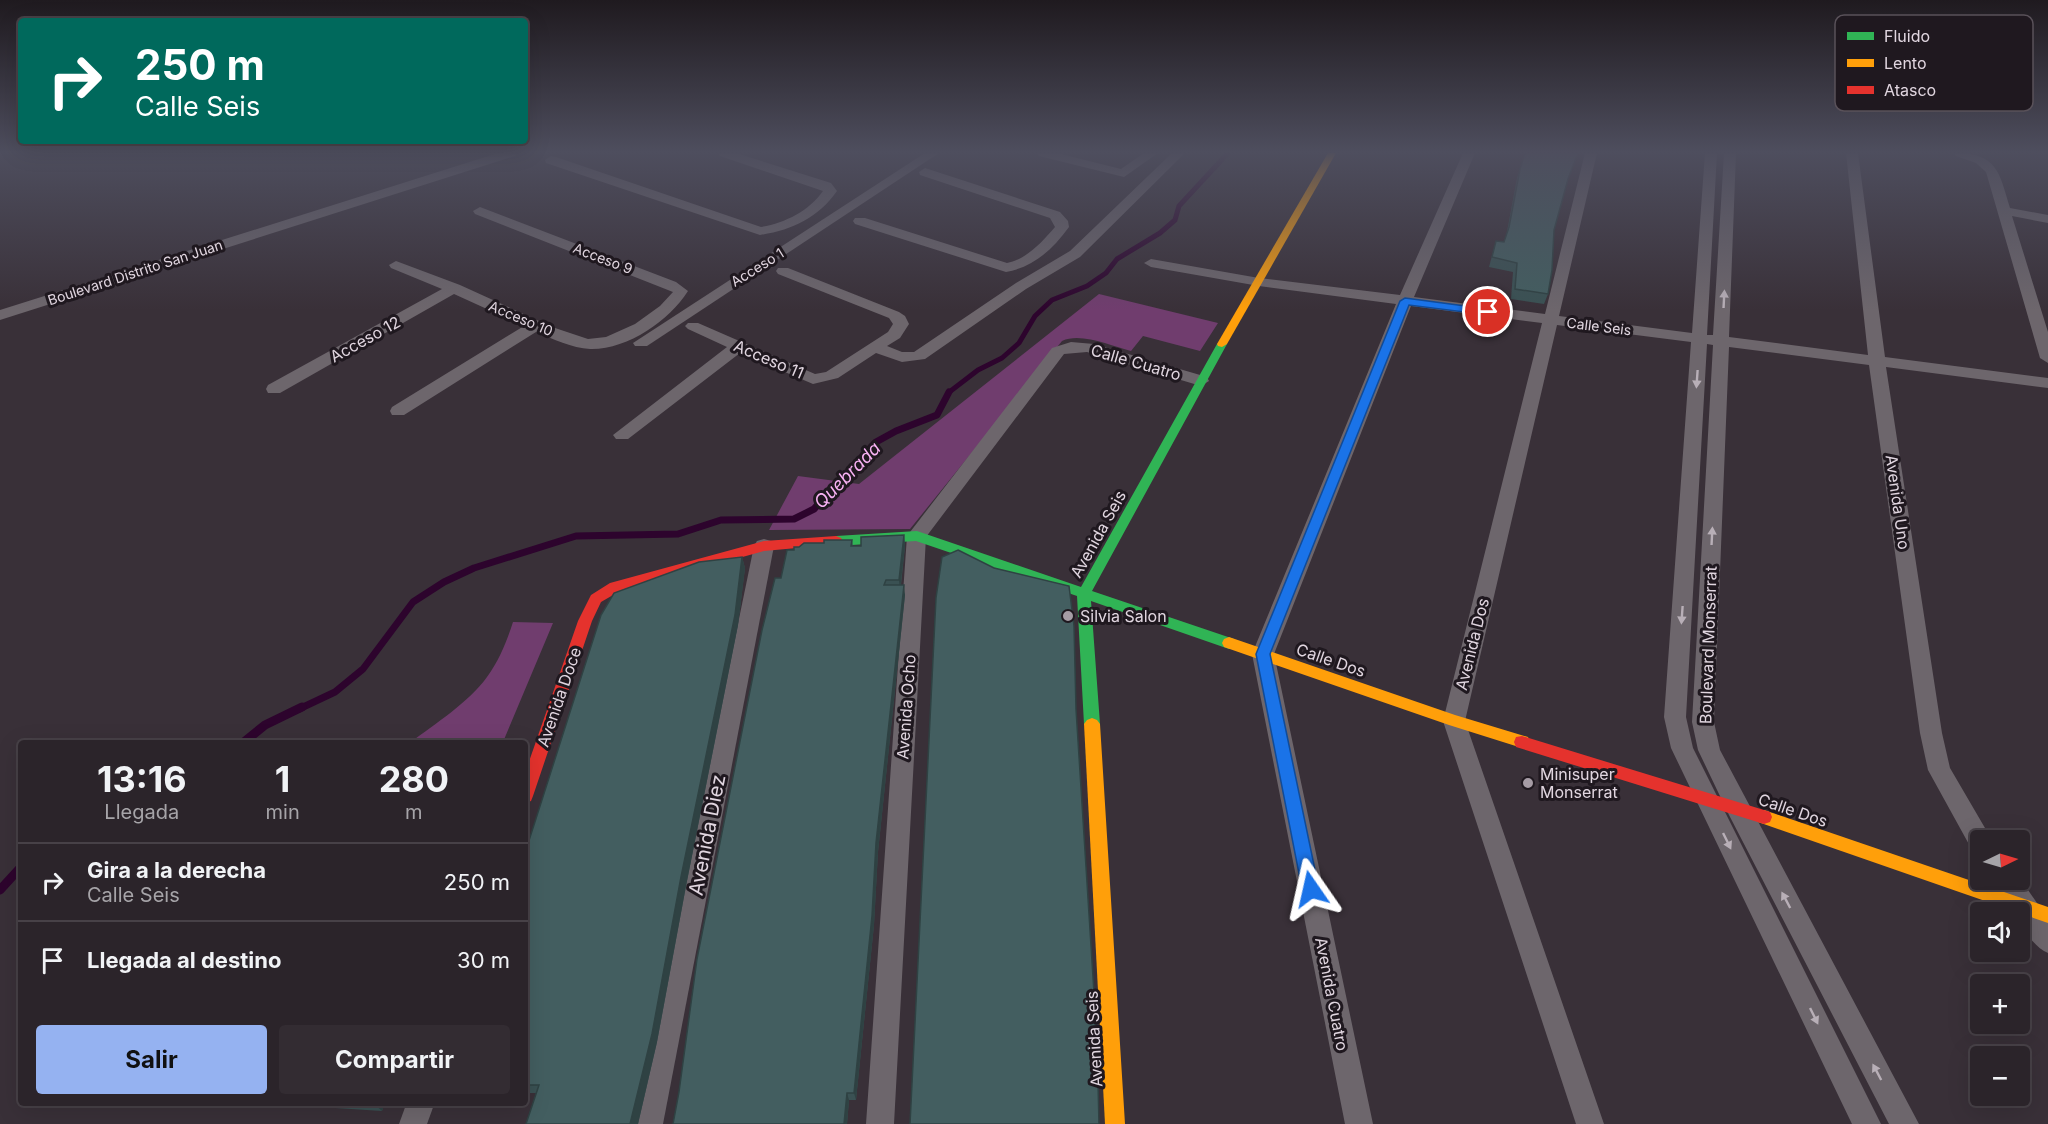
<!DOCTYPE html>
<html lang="es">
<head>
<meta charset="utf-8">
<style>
  :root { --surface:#2b242a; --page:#332c32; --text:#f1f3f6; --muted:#a6a4a8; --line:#474147; --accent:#95b2f1 }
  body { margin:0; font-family:Inter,sans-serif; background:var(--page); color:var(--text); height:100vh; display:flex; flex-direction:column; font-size:22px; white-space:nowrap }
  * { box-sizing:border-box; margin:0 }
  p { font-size:20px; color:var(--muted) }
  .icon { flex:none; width:33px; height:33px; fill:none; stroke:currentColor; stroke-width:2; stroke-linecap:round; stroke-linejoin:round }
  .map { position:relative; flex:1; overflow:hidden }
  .drawer { position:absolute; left:18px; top:740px; width:510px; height:366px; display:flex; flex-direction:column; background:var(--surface); border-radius:6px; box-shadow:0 6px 24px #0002,0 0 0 2px var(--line) }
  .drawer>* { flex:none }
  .guide { position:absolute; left:18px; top:18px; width:510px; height:126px; border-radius:6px; box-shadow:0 6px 24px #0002,0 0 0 2px var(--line); background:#00695c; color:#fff; overflow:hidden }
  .needle { width:39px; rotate:85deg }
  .fabs { position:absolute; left:1970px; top:830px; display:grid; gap:12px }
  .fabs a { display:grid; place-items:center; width:60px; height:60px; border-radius:6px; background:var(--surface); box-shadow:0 6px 24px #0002,0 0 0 2px var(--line); font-size:30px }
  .pin { position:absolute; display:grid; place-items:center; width:51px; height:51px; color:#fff; margin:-26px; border:3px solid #fff; border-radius:50%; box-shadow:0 2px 6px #0007 }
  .me { position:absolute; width:66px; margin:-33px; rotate:349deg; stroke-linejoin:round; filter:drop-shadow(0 0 4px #0008) }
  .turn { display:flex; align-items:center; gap:21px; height:126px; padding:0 18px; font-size:27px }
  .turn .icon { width:78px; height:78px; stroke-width:2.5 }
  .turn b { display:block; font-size:42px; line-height:51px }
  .eta { display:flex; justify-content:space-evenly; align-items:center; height:102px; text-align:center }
  .eta b { font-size:36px; font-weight:700; line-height:42px }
  .button { display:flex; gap:12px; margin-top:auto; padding:12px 18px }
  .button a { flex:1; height:69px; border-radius:6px; background:var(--accent); color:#111; font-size:24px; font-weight:700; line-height:69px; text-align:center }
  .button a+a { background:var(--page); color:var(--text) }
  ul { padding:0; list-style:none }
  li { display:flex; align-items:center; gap:18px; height:78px; padding:0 18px; border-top:2px solid var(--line) }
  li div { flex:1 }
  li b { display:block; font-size:22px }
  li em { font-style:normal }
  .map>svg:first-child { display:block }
</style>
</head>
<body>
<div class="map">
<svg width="2048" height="1124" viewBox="0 0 2048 1124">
  <rect width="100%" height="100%" fill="#393038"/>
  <g fill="#703d6e">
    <path d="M1099,294L1218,323L1200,351L1143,336L1131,351C1111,346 1081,332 1062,341L910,529L769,530L798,476L859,484Z"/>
    <path d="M513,622L553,623L503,742H411C435,724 469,702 487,677C499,661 507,641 513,622Z"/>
  </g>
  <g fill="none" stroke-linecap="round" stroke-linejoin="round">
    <path stroke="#2d042d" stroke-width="5" d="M948,393L978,370L1002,358L1019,343L1035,316L1052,300L1087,286L1106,273L1117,259L1160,233L1175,220L1179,206L1228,153"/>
    <path stroke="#2d042d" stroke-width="7" d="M299,709L335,692L363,669L413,602L444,582L474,568L576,536L678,534L721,520L794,519L814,509L876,442L896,431L937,415L949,392"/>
    <g stroke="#2d042d" stroke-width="9">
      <path d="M244,742L265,725L302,707"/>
      <path d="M0,890L21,867"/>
    </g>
    <g fill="#6d666c" fill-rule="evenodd">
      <path d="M498,153H517L515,156L0,320V310Z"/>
      <path d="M718,153H736L831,183L837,191C818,218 792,230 760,235L546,163L545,160L551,156L556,157L761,227C785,223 809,211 823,191L720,156Z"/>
      <path d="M925,153H939L647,346H635L633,343Z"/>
      <path d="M1037,153H1057L1121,169L1144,153H1158L1124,177L1039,156Z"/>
      <path d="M1172,153H1185L1080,257L1026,289L925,359L902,362L876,353L838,378L813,384L740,353L628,439H616L613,435L727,347L688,329L685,326L688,323H698L815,374L826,372L888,332L893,324L889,318L778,274L776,271L778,268H788L899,312L905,316L909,324L900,338L887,346L902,352H914L1016,283L1070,251Z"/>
      <path d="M1463,153H1475L1414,297L1545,314L1585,153H1597L1559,316L1692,333L1705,153H1717L1707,335H1713L1724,153H1736L1729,337L1868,355L1846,153H1858L1885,357L2048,378V388L1886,367L1942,733L1950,768L1992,840H1980V851L1971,848L1928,770L1920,733L1869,365L1729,347L1714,722L1720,750L1919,1124H1889L1729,815L1698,750L1692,722L1713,345L1707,344L1686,717L1693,748L1881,1124H1852L1671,748L1664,717L1691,342L1557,325L1465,721L1604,1124H1576L1443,721L1542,323L1411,306L1274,654L1373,1124H1345L1252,654L1396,304L1259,286L1151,267L1144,263L1151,259L1259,278L1400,295Z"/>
      <path d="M1954,153C1997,153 1999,171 2010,208L2048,215V223L2012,216L2048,332V363L2040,358L1986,172L1976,163L1956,156Z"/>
      <path d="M925,168L1060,212L1068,221L1069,227C1053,249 1034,267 1006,272L855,224L853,221L855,218H865L1007,263C1027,259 1042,242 1055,227L1050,218L920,175L919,172Z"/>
      <path d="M480,207L676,282L688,291C669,321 627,350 590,349C572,348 553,339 536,332L404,415H392L390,411L392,407L524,326L454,294L280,393H268L266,389L268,385L442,289L391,268L389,265L396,261L460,285L552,327L588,339L606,337L635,324L660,306L673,292L475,214L473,211Z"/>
      <path d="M1071,342L1094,344L1207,377L1209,381L1201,386L1087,352L1064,354L926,537L894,1124H866L907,536L1052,348Z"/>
      <path d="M764,539L771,541L774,546L663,1124H635L754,546L757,541Z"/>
      <path d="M2019,877L2048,919V953C2035,948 2019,927 2019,912H2014L1994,879H2019Z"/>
      <path d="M407,1102H435L427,1124H399Z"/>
    </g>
    <path fill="#30b455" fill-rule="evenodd" d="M1222,341L1227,344L1092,591L1234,639L1236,643L1234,647L1229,649L1091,601L1100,724L1097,728L1092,730L1087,728L1084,724L1077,596L916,541L836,546L829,541L836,536L917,531L1081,587L1217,344Z"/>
    <g fill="#ff9f0a" fill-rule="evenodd">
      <path d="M1328,153H1336L1227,344L1222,347L1218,346L1217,344Z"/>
      <path d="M1229,637L1455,715L1528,737L1530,742L1528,747L1522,748L1449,725L1224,647L1222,643L1224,639Z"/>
      <path d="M1092,718L1097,720L1100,724L1125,1124H1105L1084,724L1087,720Z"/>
      <path d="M1764,810L2048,907V923L1758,822L1756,817L1758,812Z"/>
    </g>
    <g fill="#e5322d" fill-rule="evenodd">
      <path d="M836,536L841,538L843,541L841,544L764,551L620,591L601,602L592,621L533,796L531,801L525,803V773L578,621L591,595L610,583L764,541Z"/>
      <path d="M1522,736L1764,810L1770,812L1772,817L1770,822L1764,824L1516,747L1514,742L1516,737Z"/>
    </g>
  </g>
  <g fill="#3a5153">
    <path d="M1525,153L1567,180L1554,230L1548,294L1544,304L1511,299L1513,272L1489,267L1496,241L1504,242L1506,237L1517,178Z"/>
    <path d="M904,535L905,546L901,585L905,595L878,852L874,925L856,1100H849L847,1124L781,578L794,550L799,547L852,540L853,546H861Z"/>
    <path d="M742,557L745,568L738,625L686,886L657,1042L638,1124H526L536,1093H525V853Z"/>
    <path d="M271,1102H385L382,1111L273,1104Z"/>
  </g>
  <g fill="#2f4243">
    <path d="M904,535L905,546L900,590L899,580Z"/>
    <path d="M742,557L745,568L738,625L686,886L657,1042L638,1124H630L681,877Z"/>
    <path d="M904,585L905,595L878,852L874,925L856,1100L854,1093L876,843Z"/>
    <path d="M847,1093L849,1100L847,1124H844Z"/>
    <path d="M374,1102H385L382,1111L373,1103Z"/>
  </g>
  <g fill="#435e60" stroke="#2f4243" stroke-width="1.5">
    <path d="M1525,153H1578L1568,179L1554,230L1552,270L1548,294L1515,289L1517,263L1492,257L1496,241L1504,242L1509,227L1520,169Z"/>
    <path d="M904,535L899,580H886L884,585H904L876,843L872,916L854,1093H847L844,1124H673L679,1092L697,959L762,630L775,578H781L787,550H794V547H799L804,543H824V540H852L851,546H861V537Z"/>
    <path d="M958,550L994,568L1069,586L1074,626L1076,709L1097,1040L1099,1124H910L936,598L942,557Z"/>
    <path d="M742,557L735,615L681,877L652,1034L630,1124H526L539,1085H525V853L601,615L614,593L699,562Z"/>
  </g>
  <defs><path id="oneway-solid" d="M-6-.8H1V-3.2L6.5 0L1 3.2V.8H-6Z" transform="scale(1.5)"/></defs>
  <g fill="#b8afb7">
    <use href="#oneway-solid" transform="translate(1724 299) rotate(-87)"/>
    <use href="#oneway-solid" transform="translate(1697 379) rotate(94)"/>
    <use href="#oneway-solid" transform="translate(1712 536) rotate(-87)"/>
    <use href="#oneway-solid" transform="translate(1682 615) rotate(94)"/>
    <use href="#oneway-solid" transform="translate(1727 841) rotate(64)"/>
    <use href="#oneway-solid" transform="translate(1786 900) rotate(-118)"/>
    <use href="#oneway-solid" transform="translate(1814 1016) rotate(64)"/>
    <use href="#oneway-solid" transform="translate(1877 1072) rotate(-118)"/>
  </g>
  <linearGradient id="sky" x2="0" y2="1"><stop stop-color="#1f1a1f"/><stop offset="0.49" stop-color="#4e4e5e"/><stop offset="1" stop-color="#4e4e5e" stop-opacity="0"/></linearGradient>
  <rect width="2048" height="310" fill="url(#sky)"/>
  <path fill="#1a73e8" stroke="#114b97" stroke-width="1.5" d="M1405,298L1488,309L1493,312L1488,315L1409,305L1270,654L1319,889L1317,895L1311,897L1305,895L1302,889L1256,654L1400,301Z"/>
  <g fill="#a69ca5" stroke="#1f181f" stroke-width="2">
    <circle cx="1068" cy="616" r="6"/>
    <circle cx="1528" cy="783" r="6"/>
  </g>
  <g text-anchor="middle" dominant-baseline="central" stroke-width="6" stroke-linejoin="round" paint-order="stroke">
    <g font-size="14" fill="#e1d6e0" stroke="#1f181f">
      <text transform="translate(603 258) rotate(21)">Acceso 9</text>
      <text transform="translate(757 267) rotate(-32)">Acceso 1</text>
      <text transform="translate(135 272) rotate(-18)">Boulevard Distrito San Juan</text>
      <text transform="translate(521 318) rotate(23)">Acceso 10</text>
      <text transform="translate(1599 326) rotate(7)">Calle Seis</text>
    </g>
    <g font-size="16" fill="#e1d6e0" stroke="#1f181f">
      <text transform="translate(365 339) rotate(-29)">Acceso 12</text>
      <text transform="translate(769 359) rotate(23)">Acceso 11</text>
      <text transform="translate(1136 362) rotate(16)">Calle Cuatro</text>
      <text transform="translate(1898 502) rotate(82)">Avenida Uno</text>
      <text transform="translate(1098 534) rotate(-61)">Avenida Seis</text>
      <text transform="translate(1472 644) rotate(-76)">Avenida Dos</text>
      <text transform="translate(1708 645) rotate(-88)">Boulevard Monserrat</text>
      <text transform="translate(1331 660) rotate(19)">Calle Dos</text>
      <text transform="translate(559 697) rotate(-71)">Avenida Doce</text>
      <text transform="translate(906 707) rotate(-86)">Avenida Ocho</text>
      <text transform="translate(1793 810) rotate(19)">Calle Dos</text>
      <text transform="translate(1332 994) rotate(79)">Avenida Cuatro</text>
      <text transform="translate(1094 1039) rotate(-93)">Avenida Seis</text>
    </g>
    <g font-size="16" fill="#e1d6e0" stroke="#1f181f" text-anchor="start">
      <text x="1080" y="616">Silvia Salon</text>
      <text x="1540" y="774">Minisuper<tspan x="1540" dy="18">Monserrat</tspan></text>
    </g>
    <g font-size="18" font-style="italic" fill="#f9b2f4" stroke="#1f181f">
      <text transform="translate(847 475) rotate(-45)">Quebrada</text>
    </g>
    <g font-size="20" fill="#e1d6e0" stroke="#1f181f">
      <text transform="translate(707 835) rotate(-79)">Avenida Diez</text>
    </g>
  </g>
  <rect x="1835" y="15" width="198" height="96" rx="9" fill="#1f181f" stroke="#595159" stroke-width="1.5"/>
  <rect x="1847" y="32" width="27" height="8" fill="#30b455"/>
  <rect x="1847" y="59" width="27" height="8" fill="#ff9f0a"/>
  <rect x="1847" y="86" width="27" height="8" fill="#e5322d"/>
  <g font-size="16" fill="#e1d6e0">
    <text x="1884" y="42">Fluido</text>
    <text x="1884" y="69">Lento</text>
    <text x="1884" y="96">Atasco</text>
  </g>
</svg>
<div class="fabs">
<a><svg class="needle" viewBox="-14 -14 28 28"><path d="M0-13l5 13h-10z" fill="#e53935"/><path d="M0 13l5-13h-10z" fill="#a6a4a8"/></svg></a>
<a><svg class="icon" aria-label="sound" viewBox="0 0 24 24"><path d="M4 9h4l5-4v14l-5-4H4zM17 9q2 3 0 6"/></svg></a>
<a>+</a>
<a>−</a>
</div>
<div class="pin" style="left:1488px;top:312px;background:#d93025"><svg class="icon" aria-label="arrive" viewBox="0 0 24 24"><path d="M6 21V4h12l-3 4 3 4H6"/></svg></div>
<svg class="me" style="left:1311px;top:889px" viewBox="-20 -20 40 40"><path d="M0-17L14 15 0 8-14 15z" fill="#1a73e8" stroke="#fff" stroke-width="4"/></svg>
<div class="guide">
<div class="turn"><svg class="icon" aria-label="right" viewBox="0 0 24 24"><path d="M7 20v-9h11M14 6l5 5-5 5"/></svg><div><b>250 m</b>Calle Seis</div></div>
</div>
<section class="drawer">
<div class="eta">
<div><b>13:16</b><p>Llegada</p></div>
<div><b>1</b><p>min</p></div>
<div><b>280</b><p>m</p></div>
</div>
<ul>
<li><svg class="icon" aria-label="right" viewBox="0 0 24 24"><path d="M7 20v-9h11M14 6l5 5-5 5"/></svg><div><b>Gira a la derecha</b><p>Calle Seis</p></div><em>250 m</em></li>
<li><svg class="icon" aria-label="arrive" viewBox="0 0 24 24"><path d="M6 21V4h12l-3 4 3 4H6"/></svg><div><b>Llegada al destino</b></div><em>30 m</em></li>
</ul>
<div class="button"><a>Salir</a><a>Compartir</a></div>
</section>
</div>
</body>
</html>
